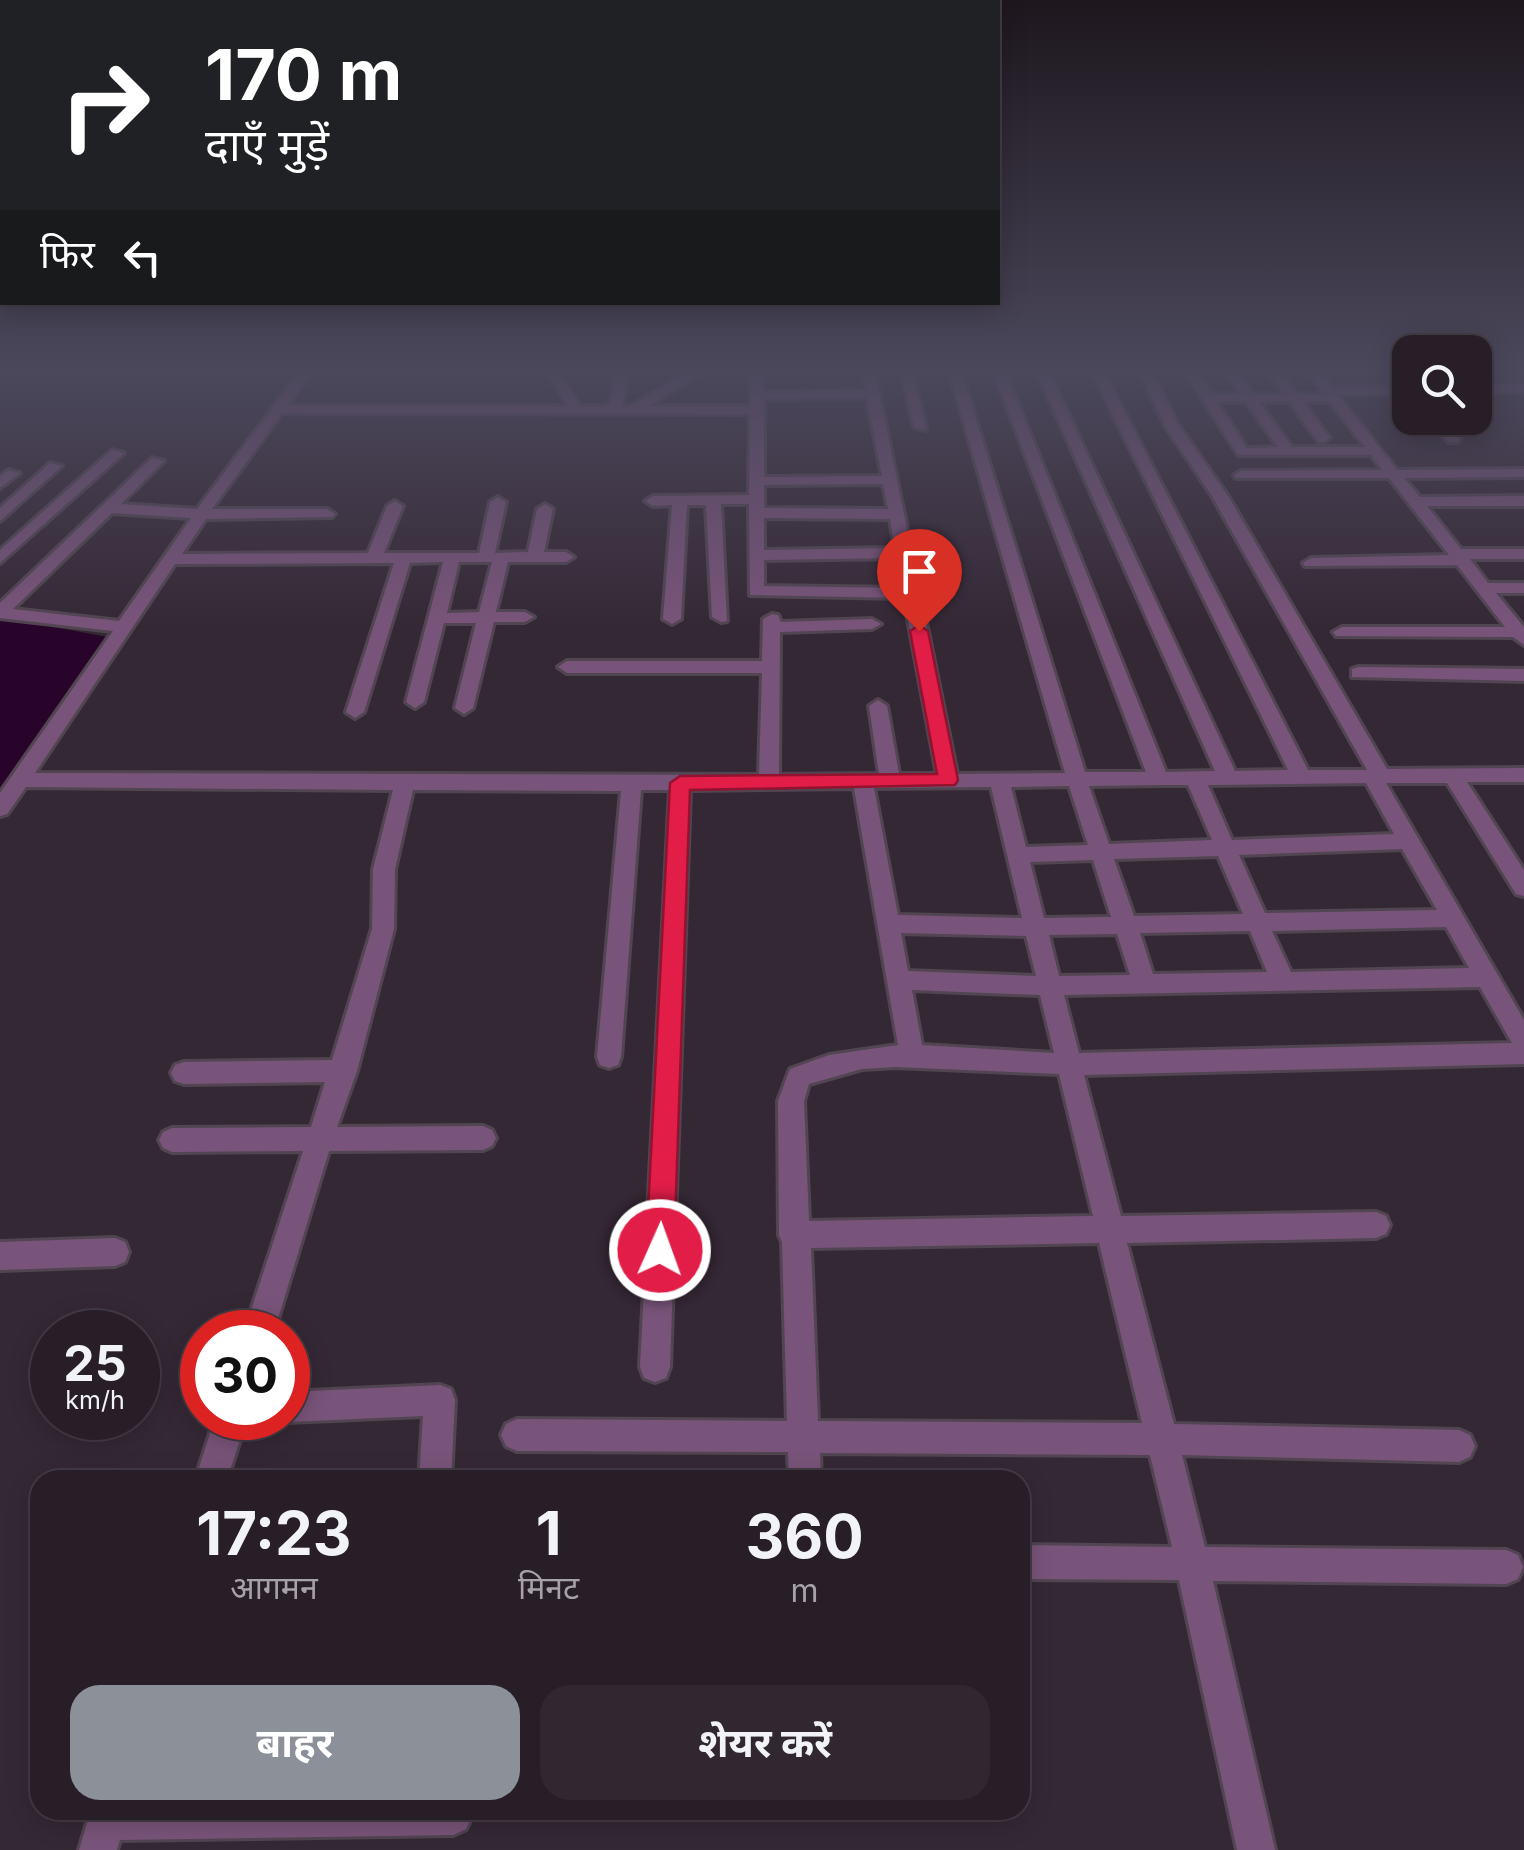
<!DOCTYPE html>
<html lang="hi">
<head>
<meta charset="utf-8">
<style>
  :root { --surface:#281e28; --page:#302730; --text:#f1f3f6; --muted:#a5a2a8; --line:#443c45; --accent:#8c9099 }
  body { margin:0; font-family:Inter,"Noto Sans Devanagari",sans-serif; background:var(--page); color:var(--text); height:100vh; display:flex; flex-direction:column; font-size:38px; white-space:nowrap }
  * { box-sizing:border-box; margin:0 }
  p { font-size:32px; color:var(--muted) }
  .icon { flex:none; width:55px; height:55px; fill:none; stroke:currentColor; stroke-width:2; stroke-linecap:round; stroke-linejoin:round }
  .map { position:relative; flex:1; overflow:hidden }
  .sheet { position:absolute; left:30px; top:1470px; width:1000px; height:350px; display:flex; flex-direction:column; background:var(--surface); border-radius:30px; box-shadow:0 5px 25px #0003,0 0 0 2px var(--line) }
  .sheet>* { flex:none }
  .guide { position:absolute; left:0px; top:0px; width:1000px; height:305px; box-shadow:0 5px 25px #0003,0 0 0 2px var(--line); background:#202124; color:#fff; overflow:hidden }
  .buttons { position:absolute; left:1392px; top:335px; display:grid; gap:20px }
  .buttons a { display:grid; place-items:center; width:100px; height:100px; border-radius:20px; background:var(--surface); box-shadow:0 5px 25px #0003,0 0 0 2px var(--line); font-size:50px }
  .speed { position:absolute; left:30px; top:1310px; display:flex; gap:20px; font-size:50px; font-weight:700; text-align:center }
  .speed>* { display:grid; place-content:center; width:130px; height:130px; border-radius:50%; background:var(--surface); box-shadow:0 5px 25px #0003,0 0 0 2px var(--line); line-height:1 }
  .speed small { font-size:25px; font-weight:400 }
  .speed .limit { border:15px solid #d22; background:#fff; color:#111 }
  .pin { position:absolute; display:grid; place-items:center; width:85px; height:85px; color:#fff; margin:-102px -42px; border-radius:50% 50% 50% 0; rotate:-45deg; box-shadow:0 0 10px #0007 }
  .pin .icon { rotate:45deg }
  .me { position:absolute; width:110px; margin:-55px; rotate:2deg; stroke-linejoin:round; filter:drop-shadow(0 0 8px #0008) }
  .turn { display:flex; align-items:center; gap:35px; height:210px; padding:0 40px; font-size:45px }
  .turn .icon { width:130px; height:130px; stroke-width:2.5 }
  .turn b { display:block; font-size:70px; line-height:85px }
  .then { display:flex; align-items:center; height:95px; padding:0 40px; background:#0003; gap:20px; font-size:38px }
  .eta { display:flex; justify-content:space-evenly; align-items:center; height:170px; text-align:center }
  .eta b { font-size:60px; font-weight:700; line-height:70px }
  .cta { display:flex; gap:20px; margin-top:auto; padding:20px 40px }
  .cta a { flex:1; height:115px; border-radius:30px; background:var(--accent); color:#fff; font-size:40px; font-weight:700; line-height:115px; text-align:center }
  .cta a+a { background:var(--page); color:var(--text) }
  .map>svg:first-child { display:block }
</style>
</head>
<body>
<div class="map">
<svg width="1524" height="1850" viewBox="0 0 1524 1850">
  <rect width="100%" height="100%" fill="#352835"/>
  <path fill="#28042a" d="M0,617L113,638L0,792Z"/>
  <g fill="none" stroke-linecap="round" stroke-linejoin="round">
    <defs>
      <g id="minor">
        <path d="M302,368H315L288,405L568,406L543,368H555L581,406H609L617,368H629L622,406H630L695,368H710L649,406H750L751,368H763V391L866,390L862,368H874L957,774L1065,773L948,368H960L1085,772H1146L992,368H1004L1166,772L1215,771L1035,368H1047L1235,771L1288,770L1090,368H1102L1308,770H1367L1212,496L1165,426L1138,368H1150L1179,426L1228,496L1387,769L1524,768V782H1467L1524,870V896L1516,894L1447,783H1386L1524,1020V1064L1084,1075L1121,1216L1376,1212L1386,1216L1390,1225L1386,1234L1376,1238L1127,1243L1174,1424L1459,1430L1470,1435L1475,1446L1470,1457L1459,1462L1182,1455L1205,1547L1506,1550L1518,1555L1523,1567L1518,1579L1506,1584L1213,1581L1275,1850H1237L1179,1580L1020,1579V1545L1172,1547L1150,1455L820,1453L821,1480H789L788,1452L517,1451L506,1446L501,1435L506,1424L517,1419L787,1421L782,1242L779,1235L778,1101L790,1069L829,1055L898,1045L854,788L690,790L670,1367L666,1378L655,1382L644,1378L640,1367L670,790H641L621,1057L618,1065L609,1068L600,1065L597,1057L621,791L413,790L395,869L394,929L357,1071L337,1127L483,1126L492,1130L496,1138L492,1146L483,1150L329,1151L274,1332H244L303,1151L172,1152L163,1148L159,1140L163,1132L172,1128L311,1127L325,1082L184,1084L175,1081L171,1073L175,1065L184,1062L332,1060L372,929L373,869L393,790L26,787L7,814L0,816V793L113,631L0,618V603L152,458L164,461L121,504L197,509ZM867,398L882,476L764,477V399ZM282,413L750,414L749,495L653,496L645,501L653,506L672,505L663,619L672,624L681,619L687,505H706L712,617L721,622L727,621L721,504H749L750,595L904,598L937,774H899L887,706L878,700L869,706L879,774L779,775L780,632L872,629L881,624L872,619L781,622L778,615L772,614L763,619L762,661H567L558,667L567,673H762L759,775L35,773L175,564L394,563L346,712L355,718L364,712L410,563L443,562L406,702L415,708L424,702L444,623H476L455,708L464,714L473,708L494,622H525L534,617L525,612H496L508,562H566L574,557L566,552H544L553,509L545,504L537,509L528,552L495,553L506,502L498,497L490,502L479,553H384L403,506L395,501L387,506L368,553L182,554L206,519L332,517L335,514L327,509H212ZM883,484L888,509L764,508V485ZM112,513L191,518L119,621L13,609ZM764,518L890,519L895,548L764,550ZM897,558L902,588L764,586V560ZM459,562H492L479,612L447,613ZM1366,783L1394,834L1232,840L1208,785ZM1161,785H1188L1212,840L1109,844L1089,786ZM1069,786L1088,845L1026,847L1011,787ZM991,787L1022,918L898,915L874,788ZM1402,849L1437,910L1265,913L1239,855ZM1218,856L1243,914L1134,916L1114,859ZM1093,860L1111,917L1044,918L1030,862ZM1446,927L1469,968L1291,972L1272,931ZM1250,931L1267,972L1153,974L1140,933ZM901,933L1026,936L1036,976L908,971ZM1117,934L1130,975L1059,976L1049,935ZM1480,987L1512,1043L1079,1053L1064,995ZM912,990L1040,995L1054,1053L922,1045ZM896,1067L1059,1074L1093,1216L809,1221L804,1101L809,1084L862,1069ZM1099,1243L1142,1423L818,1421L811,1248Z"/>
        <path d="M900,368H912L926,430L914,427Z"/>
        <path d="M1182,368H1194L1212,394H1240L1222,368H1235L1253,394H1284L1265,368H1278L1297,394H1324L1304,368H1317L1332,387L1410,386V394L1338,395L1397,470L1524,469V477L1404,478L1420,497L1524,496V506H1427L1461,549H1524V559H1470L1488,583H1524V593H1496L1524,627V645L1513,637L1336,636L1333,632L1342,627H1505L1457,565L1305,566L1303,563L1311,558L1449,555L1389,478H1236L1234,475L1241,471L1382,470L1371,455H1238ZM1217,402H1246L1278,447L1247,448ZM1259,402H1289L1318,441L1323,442L1330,438L1303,402H1330L1365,447H1292Z"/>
        <path d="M1524,384V392L1475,393V385Z"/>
        <path d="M1428,418H1442L1460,439L1458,442H1448Z"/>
        <path d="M112,450L124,453L0,563V550Z"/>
        <path d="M50,463L62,466L0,521V508Z"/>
        <path d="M8,470L20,473L0,488V476Z"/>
        <path d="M1358,667L1524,669V681L1352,677V669Z"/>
        <path d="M115,1238L125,1242L129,1252L125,1262L115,1266L0,1270V1242Z"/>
        <path d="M440,1385L451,1389L455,1400L451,1480H419L423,1416L288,1422L277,1418H288V1392Z"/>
        <path d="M215,1418H247L227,1480H195Z"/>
        <path d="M91,1810H470L472,1816L466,1829L453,1835L120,1840L117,1850H79Z"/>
      </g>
    </defs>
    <use href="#minor" stroke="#524552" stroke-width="6"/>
    <use href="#minor" fill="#79547a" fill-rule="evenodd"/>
  </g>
  <linearGradient id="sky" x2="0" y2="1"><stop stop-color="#1d161d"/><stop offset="0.59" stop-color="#4b485c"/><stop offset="1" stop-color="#4b485c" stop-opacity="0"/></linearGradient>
  <rect width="1524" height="627" fill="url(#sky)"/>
  <path fill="#e11d48" stroke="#92132f" stroke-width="2.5" d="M919,625L928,631L958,780L955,785L690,790L674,1250L670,1260L660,1264L650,1260L646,1250L670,783L680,776L937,774L910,631Z"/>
</svg>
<div class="buttons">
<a><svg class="icon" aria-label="search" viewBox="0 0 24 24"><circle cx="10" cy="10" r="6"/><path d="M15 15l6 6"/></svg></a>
</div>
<div class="speed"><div>25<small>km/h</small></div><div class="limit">30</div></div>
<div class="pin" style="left:919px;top:631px;background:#d93025"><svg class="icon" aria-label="arrive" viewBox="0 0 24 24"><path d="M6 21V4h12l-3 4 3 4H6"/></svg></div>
<svg class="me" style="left:660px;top:1250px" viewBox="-20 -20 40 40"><circle r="17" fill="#e11d48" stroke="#fff" stroke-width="3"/><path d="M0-11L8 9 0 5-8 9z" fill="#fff"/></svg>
<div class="guide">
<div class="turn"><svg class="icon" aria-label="right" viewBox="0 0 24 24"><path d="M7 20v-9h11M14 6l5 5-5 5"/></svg><div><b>170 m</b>दाएँ मुड़ें</div></div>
<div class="then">फिर<svg class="icon" aria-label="left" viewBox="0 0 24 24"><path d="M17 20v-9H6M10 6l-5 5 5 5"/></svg></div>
</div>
<section class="sheet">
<div class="eta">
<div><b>17:23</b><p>आगमन</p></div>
<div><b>1</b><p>मिनट</p></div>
<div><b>360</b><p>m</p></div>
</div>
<div class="cta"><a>बाहर</a><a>शेयर करें</a></div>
</section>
</div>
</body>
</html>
